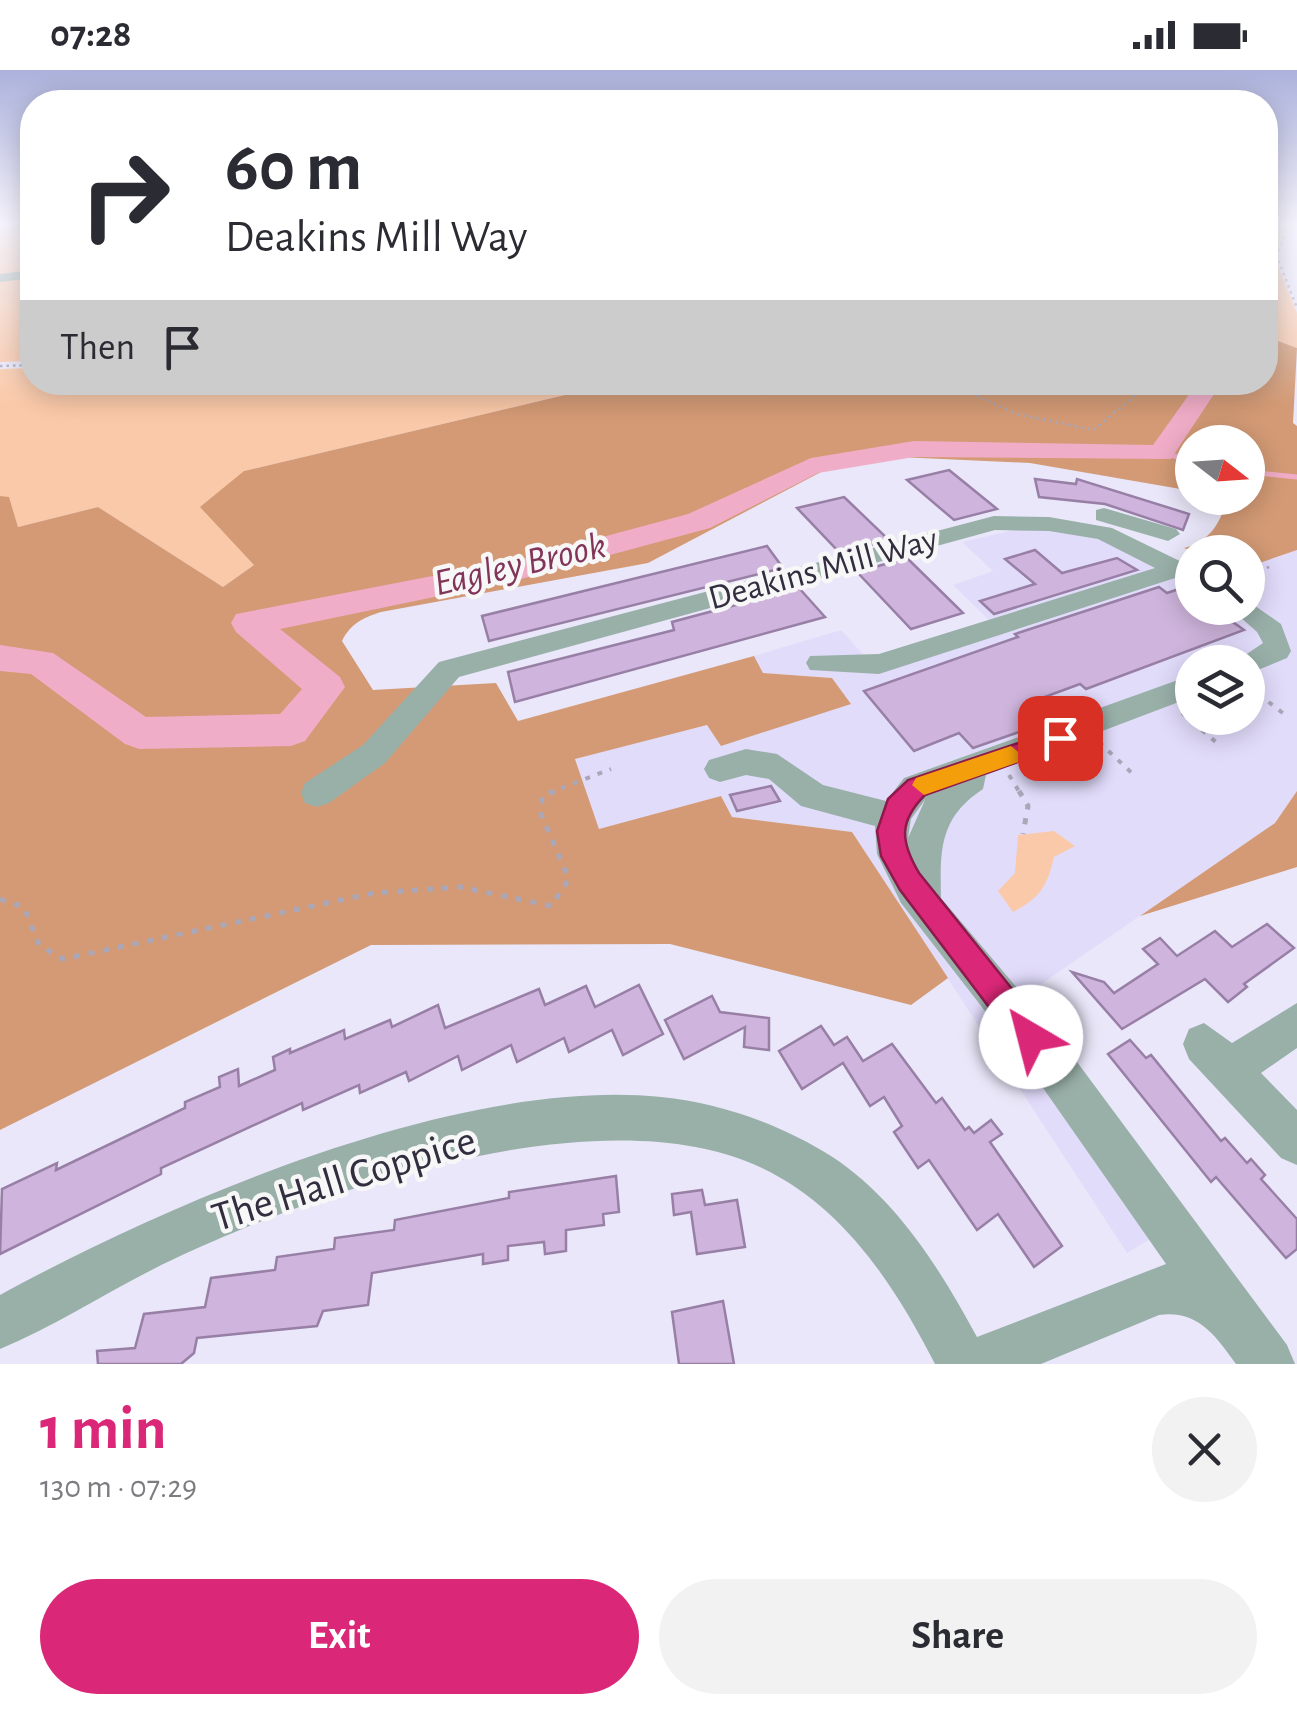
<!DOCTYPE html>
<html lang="en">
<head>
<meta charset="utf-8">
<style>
  :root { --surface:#fff; --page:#f2f2f3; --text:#2b2b33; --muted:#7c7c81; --accent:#db2777 }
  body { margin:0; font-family:"Alegreya Sans",sans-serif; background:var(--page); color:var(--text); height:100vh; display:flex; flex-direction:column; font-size:38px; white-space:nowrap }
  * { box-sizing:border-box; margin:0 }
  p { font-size:32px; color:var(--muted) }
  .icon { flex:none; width:55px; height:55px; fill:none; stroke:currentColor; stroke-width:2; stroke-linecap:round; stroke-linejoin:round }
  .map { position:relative; height:1294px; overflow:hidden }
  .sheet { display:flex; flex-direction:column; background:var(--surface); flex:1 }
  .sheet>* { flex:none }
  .top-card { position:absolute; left:20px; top:20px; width:1258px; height:305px; border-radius:40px; box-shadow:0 5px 25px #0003; background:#fff; color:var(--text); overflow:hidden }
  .needle { width:65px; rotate:107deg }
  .tools { position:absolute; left:1175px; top:355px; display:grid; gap:20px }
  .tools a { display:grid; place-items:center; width:90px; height:90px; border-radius:50%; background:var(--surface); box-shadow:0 5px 25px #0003; font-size:50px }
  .pin { position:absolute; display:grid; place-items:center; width:85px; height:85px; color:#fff; margin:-42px; border-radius:20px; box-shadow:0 5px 15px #0006 }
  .me { position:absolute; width:110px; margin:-55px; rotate:323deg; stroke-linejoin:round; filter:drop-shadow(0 0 8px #0008) }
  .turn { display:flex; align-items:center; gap:35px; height:210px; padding:0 40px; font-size:45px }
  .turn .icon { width:130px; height:130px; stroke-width:2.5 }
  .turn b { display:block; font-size:70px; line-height:85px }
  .then { display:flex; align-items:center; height:95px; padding:0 40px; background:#0003; gap:20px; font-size:38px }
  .round { display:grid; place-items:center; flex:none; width:105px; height:105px; border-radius:52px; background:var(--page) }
  .overview { display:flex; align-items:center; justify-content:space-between; height:170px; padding:0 40px }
  h1 { font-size:60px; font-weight:700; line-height:75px; color:var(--accent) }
  .primary-button { display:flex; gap:20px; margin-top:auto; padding:20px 40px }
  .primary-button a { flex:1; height:115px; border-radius:60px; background:var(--accent); color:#fff; font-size:40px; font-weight:700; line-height:115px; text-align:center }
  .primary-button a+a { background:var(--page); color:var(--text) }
  .status { display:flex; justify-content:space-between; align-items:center; height:70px; padding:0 50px; background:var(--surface); direction:ltr }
  .status svg { height:28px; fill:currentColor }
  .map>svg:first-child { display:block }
</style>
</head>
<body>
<div class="status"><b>07:28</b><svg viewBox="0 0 49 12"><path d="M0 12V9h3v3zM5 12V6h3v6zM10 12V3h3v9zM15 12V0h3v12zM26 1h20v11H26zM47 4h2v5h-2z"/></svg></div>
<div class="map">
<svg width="1297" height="1294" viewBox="0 0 1297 1294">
  <rect width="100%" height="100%" fill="#eae7fa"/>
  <path fill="#e2dcfb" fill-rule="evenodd" d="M1022,458L1090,465L1192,500V538H1248V497L1297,480V721L1275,753L1028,923L1185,1148L1127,1183L852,762L732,747L721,726L599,760L575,688L708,655L850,634L832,608L763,603L754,586L841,560L868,590L989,550L953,515L993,501L962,472ZM1192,592H1248V648H1192Z"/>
  <g fill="#fac9a9">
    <path d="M32,154V203L0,207V160Z"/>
    <path d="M1268,154H1285L1275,189L1297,243V278L1267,267Z"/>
    <path d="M32,205V291L0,292V209Z"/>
    <path d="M32,298V312L615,313L244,401L254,495L223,517L98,437L18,457L9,428L0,426V299Z"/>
    <path d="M1054,761L1075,776L1054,787C1047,817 1040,828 1013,842L998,821L1015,803L1018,765Z"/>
  </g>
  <g fill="#d39a75">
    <path d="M1265,233L1267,267L1297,278L1293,353L1297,356V480L1248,497V482H1196L1184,478C1207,473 1220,455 1226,432L1213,428H1248V372H1192V421L1030,393L899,387L823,401L648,493L381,542C363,548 351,553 342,571L373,620L496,613L518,651L754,586L763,603L832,608L851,634L721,676L707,655L575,689L599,759L721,726L732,747L852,762L948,908L911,935L670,874L371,875L0,1060V426L9,427L18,457L98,437L223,517L254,495L200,437L244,401L615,313L1265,312Z"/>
    <path d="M1297,721V797L1140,846L1275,753Z"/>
  </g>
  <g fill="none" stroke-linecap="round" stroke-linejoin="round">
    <g stroke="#f0adc7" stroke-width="5">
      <path d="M1161,383L1192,390"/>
      <path d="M1248,402L1297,407"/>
    </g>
    <path fill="#f0adc7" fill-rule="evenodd" d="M1198,312H1222L1171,389L914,387L818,403L710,458L521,509L280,559L340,607L345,617L305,671L291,676L139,679L125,674L31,604L0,601V575L53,583L146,647L280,644L302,619L236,562L231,553L236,544L521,489L688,444L811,388L914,371L1153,375Z"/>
  </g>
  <g fill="#cfb5dd" stroke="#987fa5" stroke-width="2.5">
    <path d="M949,400L997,439L954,450L907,410Z"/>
    <path d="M1035,409L1076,414L1077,409L1189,444L1183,460L1105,434L1039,427Z"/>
    <path d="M844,427L889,470L840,483L797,438Z"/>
    <path d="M767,476L783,498L489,571L482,546Z"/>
    <path d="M1035,480L1062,503L1117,488L1137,500L994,544L980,531L1035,514L1005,489Z"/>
    <path d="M907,488L963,543L911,559L857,502Z"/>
    <path d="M1159,517L1167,523L1179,519L1192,529V538H1213L1244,560L1086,619L1080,614L1031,632L1051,651L973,678L959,663L914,681L864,621L1018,567L1015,564Z"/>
    <path d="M799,518L825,547L515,632L508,602L674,560L672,552Z"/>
    <path d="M771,716L780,731L737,741L730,725Z"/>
    <path d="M1267,854L1294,878L1244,914L1247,917L1228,932L1205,909L1122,959L1072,902L1104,912L1114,923L1158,894L1143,879L1160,868L1177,886L1215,861L1232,877Z"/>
    <path d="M639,915L663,964L623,985L612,960L569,982L564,968L517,992L511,975L462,1000L458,986L409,1011L406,1002L360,1023L359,1015L303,1040L302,1033L161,1098V1104L0,1184L2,1119L57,1093L56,1100L185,1038V1032L220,1017L219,1007L238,999L239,1016L275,1000L273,987L290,979V983L344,960L345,969L390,950L392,957L438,935L445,958L539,919L545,935L586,916L595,937Z"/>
    <path d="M712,926L720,942L769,948V980L744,977L745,957L684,989L665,950Z"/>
    <path d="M821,956L834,975L847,967L863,991L892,974L936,1033L942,1028L965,1060L969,1057L974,1063L991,1050L1002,1064L990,1072L1062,1176L1034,1197L998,1144L977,1160L929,1090L918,1098L894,1062L902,1056L884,1027L870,1036L843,993L802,1019L779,981Z"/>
    <path d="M1130,970L1146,988L1151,985L1221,1071L1225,1068L1247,1093L1251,1089L1265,1105L1261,1109L1297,1149V1179L1286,1188L1216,1107L1211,1112L1108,984Z"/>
    <path d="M616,1106L619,1142L603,1144L604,1155L566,1160V1181L545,1184L544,1172L508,1176V1190L483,1194V1184L372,1203L368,1235L323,1241L317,1256L197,1268L194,1283L181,1294H98L97,1281L135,1278L144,1244L205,1237L211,1208L275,1200L277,1187L334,1179L335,1168L394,1160L395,1150L509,1128V1122Z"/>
    <path d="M702,1120L705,1135L737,1130L745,1177L697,1184L691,1142L674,1145L672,1124Z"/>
    <path d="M723,1231L734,1294H679L672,1242Z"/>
  </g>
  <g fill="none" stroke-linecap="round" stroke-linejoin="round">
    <g stroke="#aaa7b9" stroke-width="2.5" stroke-dasharray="2.5 4" stroke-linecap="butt">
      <path d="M1288,154L1277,187L1297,238"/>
      <path d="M0,296L32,295"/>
      <path d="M946,312L1017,344L1093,360L1152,312"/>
      <path d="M1248,503L1273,496"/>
    </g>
    <g stroke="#aaa7b9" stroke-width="4" stroke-dasharray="5 8" stroke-linecap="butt">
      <path d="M1248,616L1284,644"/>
      <path d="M1182,643L1217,673"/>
      <path d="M1099,672L1135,706"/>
      <path d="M1009,705L1020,723"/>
      <path d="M549,723L611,699"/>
    </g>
    <g stroke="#aaa7b9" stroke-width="5" stroke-dasharray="6 9" stroke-linecap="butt">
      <path d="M1019,721L1028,736L1023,764"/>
      <path d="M0,829L24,837L39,875L63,889L374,823L461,817L551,836L569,809L541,744L542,726L555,721"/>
    </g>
    <g fill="#99b0a9" fill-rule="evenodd">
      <path d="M32,200V208L0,212V204Z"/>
      <path d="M1104,438L1176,459L1180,464L1168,471L1096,450V440Z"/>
      <path d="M994,446L1049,447L1112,458L1192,497V515L1175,508L879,604L810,600L806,593L810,586L879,584L1155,498L1098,469L1049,461L995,460L459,607L385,693L329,733L317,737L305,733L301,723L305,713L363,675L439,592Z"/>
      <path d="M1248,531L1281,554L1291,581L1287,588L1248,604V592H1235L1263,573L1257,562L1230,538H1248Z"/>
      <path d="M1192,605V627L986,705L983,719C939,748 940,780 941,828L1057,965L1287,1275L1295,1294H1236C1215,1265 1198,1240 1159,1245L1041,1294H935C895,1216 844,1137 762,1098C605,1023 325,1118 176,1188C116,1216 60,1254 0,1279V1225C174,1130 460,1007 661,1027C720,1033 780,1054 831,1086C897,1129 940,1199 977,1267L1166,1194L1027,995L901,833L877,784L875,756L801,736L769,709L746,705L720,712L709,708L704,699L709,690L746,679L777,684L823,715L886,731L904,708ZM925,730L908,768L911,749Z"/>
      <path d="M1297,933V978L1261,1003L1297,1040V1095L1281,1088L1189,989L1183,974L1189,959L1204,953L1232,973Z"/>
    </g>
  </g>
  <linearGradient id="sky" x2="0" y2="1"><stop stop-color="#abb1db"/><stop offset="0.46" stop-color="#f6f4fd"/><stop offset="1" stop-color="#f6f4fd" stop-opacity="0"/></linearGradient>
  <rect width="1297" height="335" fill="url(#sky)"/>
  <path fill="#db2777" stroke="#8e194d" stroke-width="2.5" d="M1060,659L1068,661V674L925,725C899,751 900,771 919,803L1042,956L1047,967L1042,978L1031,983L1020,978L900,820L881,786L877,761L888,729L908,710Z"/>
  <path fill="#f59e0b" d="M1011,676L1023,686L1019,692L924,725L912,715L916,708Z"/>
  <g text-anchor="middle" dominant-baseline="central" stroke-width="9" stroke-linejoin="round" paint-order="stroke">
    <g font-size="35" fill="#322e3f" stroke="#f7f7f7">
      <text transform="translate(823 499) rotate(-15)">Deakins Mill Way</text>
    </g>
    <g font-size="38" font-style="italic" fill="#833559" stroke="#f7f7f7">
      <text transform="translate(520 495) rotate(-13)">Eagley Brook</text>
    </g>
    <g font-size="42" fill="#322e3f" stroke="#f7f7f7">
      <text transform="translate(344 1109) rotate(-17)">The Hall Coppice</text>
    </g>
  </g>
</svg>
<div class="tools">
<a><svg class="needle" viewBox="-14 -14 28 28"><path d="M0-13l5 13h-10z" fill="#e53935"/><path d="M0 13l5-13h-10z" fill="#7c7c81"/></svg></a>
<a><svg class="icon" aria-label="search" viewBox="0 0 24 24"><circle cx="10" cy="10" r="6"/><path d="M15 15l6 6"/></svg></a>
<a><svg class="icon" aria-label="layers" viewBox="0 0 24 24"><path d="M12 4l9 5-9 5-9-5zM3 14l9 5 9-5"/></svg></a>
</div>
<div class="pin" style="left:1060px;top:668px;background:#d93025"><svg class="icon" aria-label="arrive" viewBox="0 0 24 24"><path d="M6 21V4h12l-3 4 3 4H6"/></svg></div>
<svg class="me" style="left:1031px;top:967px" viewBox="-20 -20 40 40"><circle r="19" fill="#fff"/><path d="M0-13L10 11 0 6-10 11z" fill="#db2777"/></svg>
<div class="top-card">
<div class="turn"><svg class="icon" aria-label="right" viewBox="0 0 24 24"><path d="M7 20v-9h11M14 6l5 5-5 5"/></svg><div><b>60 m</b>Deakins Mill Way</div></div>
<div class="then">Then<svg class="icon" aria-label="arrive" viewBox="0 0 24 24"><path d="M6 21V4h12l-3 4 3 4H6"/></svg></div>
</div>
</div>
<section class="sheet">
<div class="overview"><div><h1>1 min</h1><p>130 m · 07:29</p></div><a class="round"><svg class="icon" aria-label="close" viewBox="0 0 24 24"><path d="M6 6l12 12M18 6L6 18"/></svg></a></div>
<div class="primary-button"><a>Exit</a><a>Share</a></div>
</section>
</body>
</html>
